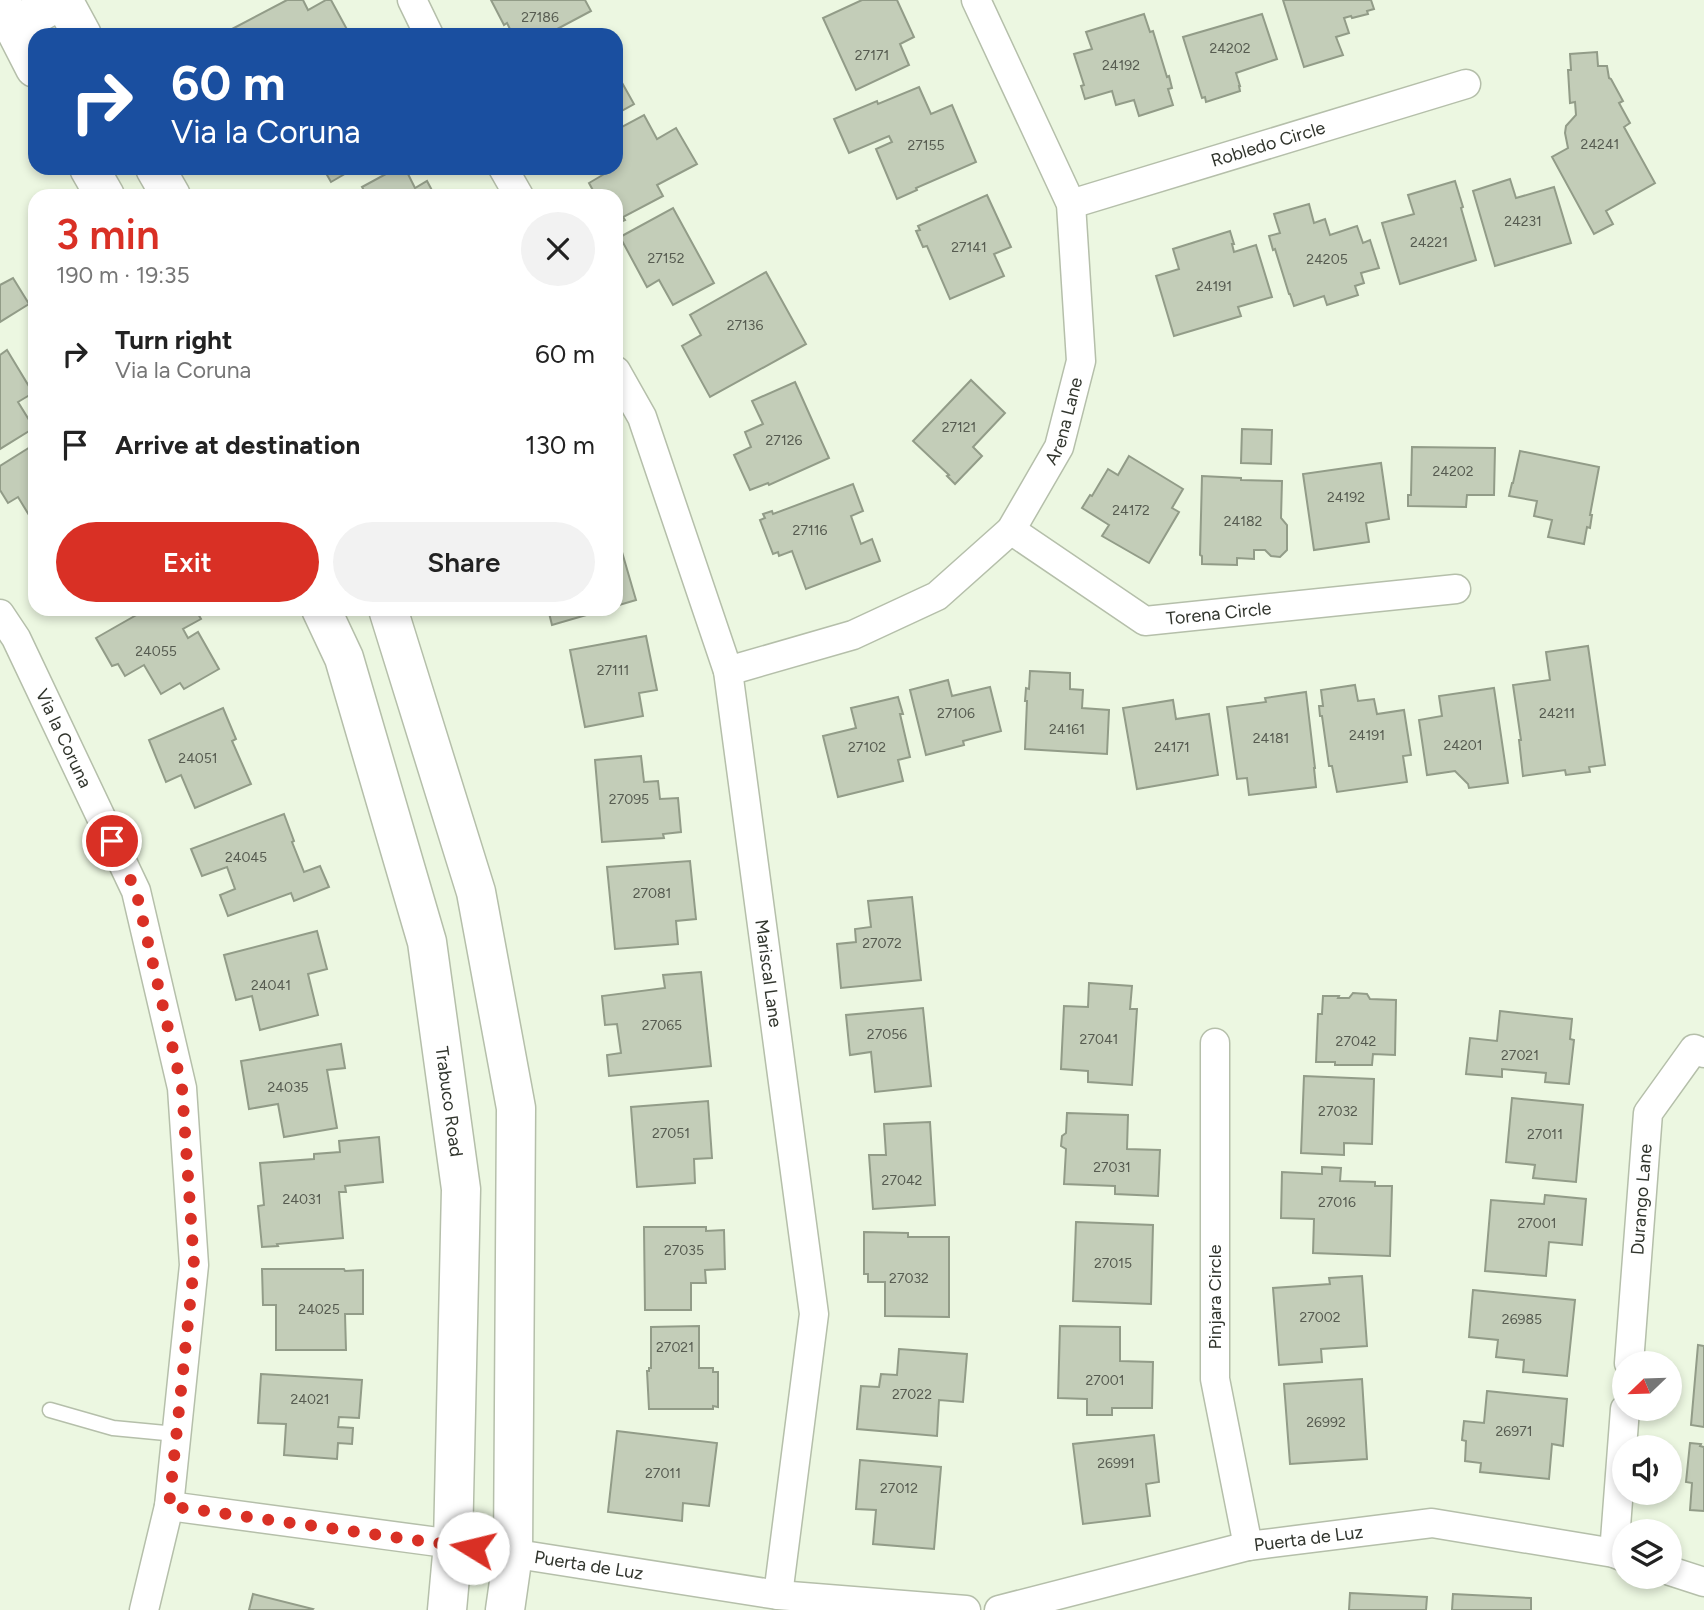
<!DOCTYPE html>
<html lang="en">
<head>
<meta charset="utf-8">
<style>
  :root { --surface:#fff; --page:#f2f2f2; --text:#222; --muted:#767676; --accent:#d93025 }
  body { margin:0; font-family:Figtree,sans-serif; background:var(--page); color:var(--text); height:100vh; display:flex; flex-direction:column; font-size:26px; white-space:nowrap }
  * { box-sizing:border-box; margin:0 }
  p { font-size:23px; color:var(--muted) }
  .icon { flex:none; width:38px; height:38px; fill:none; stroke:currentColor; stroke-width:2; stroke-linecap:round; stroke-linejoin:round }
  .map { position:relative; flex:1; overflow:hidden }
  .details { position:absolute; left:28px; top:189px; width:595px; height:427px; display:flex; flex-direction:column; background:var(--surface); border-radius:21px; box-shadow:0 4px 10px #0003 }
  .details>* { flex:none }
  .banner { position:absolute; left:28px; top:28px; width:595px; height:147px; border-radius:21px; box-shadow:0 4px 10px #0003; background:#1a4fa0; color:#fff; overflow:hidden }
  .needle { width:46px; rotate:247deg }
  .buttons { position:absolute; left:1612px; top:1351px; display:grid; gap:14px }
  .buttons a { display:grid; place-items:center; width:70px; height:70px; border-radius:50%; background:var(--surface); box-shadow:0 4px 10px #0003; font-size:35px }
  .pin { position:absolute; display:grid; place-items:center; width:60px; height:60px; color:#fff; margin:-30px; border:4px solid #fff; border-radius:50%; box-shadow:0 2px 7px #0007 }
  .me { position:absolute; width:77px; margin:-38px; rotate:279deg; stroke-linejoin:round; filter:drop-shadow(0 0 5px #0008) }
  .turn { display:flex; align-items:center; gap:24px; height:147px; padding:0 28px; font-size:32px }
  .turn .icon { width:91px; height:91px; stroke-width:2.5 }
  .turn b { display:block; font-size:49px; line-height:60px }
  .round { display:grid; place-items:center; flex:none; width:74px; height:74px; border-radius:37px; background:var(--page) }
  .head { display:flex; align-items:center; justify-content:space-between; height:119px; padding:0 28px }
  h1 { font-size:42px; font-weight:600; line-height:52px; color:var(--accent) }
  .primary-button { display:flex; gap:14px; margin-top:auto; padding:14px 28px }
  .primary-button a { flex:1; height:80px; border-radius:42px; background:var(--accent); color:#fff; font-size:28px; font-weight:600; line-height:80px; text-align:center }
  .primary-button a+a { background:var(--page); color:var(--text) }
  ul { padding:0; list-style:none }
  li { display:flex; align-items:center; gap:21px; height:91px; padding:0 28px }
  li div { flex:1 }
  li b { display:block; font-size:26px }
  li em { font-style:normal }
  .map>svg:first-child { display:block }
</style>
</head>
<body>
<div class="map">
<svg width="1704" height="1610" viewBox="0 0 1704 1610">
  <rect width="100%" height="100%" fill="#ecf7e1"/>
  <g fill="#c3cdb8" stroke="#929c88" stroke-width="2">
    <path d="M287,0H303L308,10L326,0H331L350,35H235L232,29Z"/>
    <path d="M491,0H585L591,11L546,35H513L507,23L504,25Z"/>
    <path d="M862,0H897L914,37L900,44L909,65L856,90L823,18Z"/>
    <path d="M1283,0H1371L1374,9L1367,11L1368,14L1352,18L1351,16L1344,18L1349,33L1336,37L1343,55L1304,67Z"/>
    <path d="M1144,14L1150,32L1153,31L1167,77L1169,76L1172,88L1168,89L1173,105L1139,116L1134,100L1116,105L1112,91L1085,99L1081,86L1084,85L1074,54L1092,49L1086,32Z"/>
    <path d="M1262,14L1277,59L1236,73L1240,86H1239L1240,91L1206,102L1205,97L1202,98L1183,37Z"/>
    <path d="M1597,52L1598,66H1607L1609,78L1611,79L1623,101L1619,103L1630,123L1624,127L1655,183L1606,211L1613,224L1594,234L1552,157L1568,148L1565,133L1566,126L1576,115L1575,102L1570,103L1568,70H1571L1570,54Z"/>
    <path d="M616,72L634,104L616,114Z"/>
    <path d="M919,87L931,114L952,105L976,162L916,188L917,190L897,199L876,149L892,142L889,136L849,153L834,119L877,101L878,104Z"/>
    <path d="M644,115L657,139L676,128L697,164L657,185L663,196L623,217L625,220L616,224V196H596L589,183L606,173L603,168H616V130Z"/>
    <path d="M323,168H355L331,182Z"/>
    <path d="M393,168H405L415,188L427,181L435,196H367L362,187L386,174L385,173Z"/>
    <path d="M1510,179L1516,198L1554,187L1571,243L1495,266L1473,191Z"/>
    <path d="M1455,181L1463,207L1461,208L1476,260L1400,284L1382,223L1414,214L1408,195Z"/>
    <path d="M987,195L1011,247L994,254L1004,276L950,299L927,246L923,247L916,231L920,230L918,226Z"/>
    <path d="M1309,204L1314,223L1325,219L1330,235L1357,226L1363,243L1370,240L1379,268L1361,273L1364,283L1355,286L1358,295L1327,305L1324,296L1294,306L1290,294H1289L1275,249L1273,250L1269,236L1280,233L1274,214Z"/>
    <path d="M673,208L714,283L673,305L659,280L647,287L620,237Z"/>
    <path d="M1230,231L1234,244H1232L1234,252L1256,245L1272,297L1238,307L1241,316L1174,336L1156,276L1179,269L1173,249Z"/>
    <path d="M766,272L806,344L710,397L682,346L701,335L690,315Z"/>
    <path d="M13,278L29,304L0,322V285Z"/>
    <path d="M7,350L33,393L18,402L34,428L0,449V355Z"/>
    <path d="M971,380L1005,413L973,447L982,456L955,484L947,476L949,475L913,441Z"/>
    <path d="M795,382L829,458L769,485L768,483L750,490L734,455L751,447L745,432L763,424L752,401Z"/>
    <path d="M1242,429L1272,430L1271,464L1241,463Z"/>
    <path d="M35,444V525L18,497L8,503L0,490V466Z"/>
    <path d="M1412,447L1495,448L1494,495H1467L1466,507L1408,506V495H1411Z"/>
    <path d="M1520,451L1599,467L1590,515H1592L1590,528L1587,527L1584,544L1548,537L1552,520L1534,516L1537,501L1509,496L1512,483H1513Z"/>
    <path d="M1129,456L1183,489L1172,508L1179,512L1149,563L1102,536L1109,525L1082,508L1090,495L1092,496L1108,469L1118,475Z"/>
    <path d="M1381,463L1389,519L1366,523L1369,542L1314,550L1303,474Z"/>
    <path d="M1202,476L1241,478V480L1282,481L1281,518L1287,525V550L1280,557L1271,556L1265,550H1254V559L1237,558V565L1202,564V556L1200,555Z"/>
    <path d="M853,484L863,511L851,516L861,544L872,539L880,561L806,589L792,551L779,556L778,552L773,554L760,520L765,518L763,514L772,511L773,514Z"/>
    <path d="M622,552L636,600L616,606V554Z"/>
    <path d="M147,609H195L201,619L183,629L188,638L198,632L219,669L184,689L180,683L161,694L144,665L125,676L118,664L112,666L96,638Z"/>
    <path d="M548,609H607L552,625Z"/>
    <path d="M646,636L657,690L639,693L643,716L585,727L570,650Z"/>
    <path d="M1588,646L1605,765L1589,767L1590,772L1566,775L1565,770L1523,776L1519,740H1521L1513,685L1550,680L1546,652Z"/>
    <path d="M1030,671L1070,673V689L1083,690L1082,708L1109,710L1107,754L1025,749L1027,701H1025L1026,688L1029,689Z"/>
    <path d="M948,680L952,696L990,687L1001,731L963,741L964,745L926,755L910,690Z"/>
    <path d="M1355,685L1358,701L1374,699L1377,714L1404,710L1411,755L1403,756L1407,782L1337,792L1332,766H1329L1322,716H1320L1319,706H1323L1321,690Z"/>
    <path d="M1494,688L1508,783L1469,788L1468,784L1455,771L1427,775L1419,720L1442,716L1439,696Z"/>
    <path d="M1306,692L1315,768H1314L1316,787L1249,795L1247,778L1237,779L1227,707L1266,702L1265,698Z"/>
    <path d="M898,697L903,714H900L910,757L898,760L903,781L838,797L823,736L856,728L851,708Z"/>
    <path d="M1173,700L1176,719L1209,714L1218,775L1137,789L1123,708Z"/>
    <path d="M223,708L236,739L232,741L251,784L195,808L181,775L166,782L149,740Z"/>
    <path d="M641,756L644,782L658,781L660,799L678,798L681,832L663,834L664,838L602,842L595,760Z"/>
    <path d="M284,814L294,841L292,842L304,872L320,866L329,887L294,901L291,893L228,916L220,895L235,889L227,867L202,876L191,849Z"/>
    <path d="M690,861L696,919L676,921L678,944L615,949L607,867Z"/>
    <path d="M912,897L921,980L841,988L837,944L856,942L855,929L871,927L868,901Z"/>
    <path d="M317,931L327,969L308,974L318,1015L260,1030L252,996L236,1000L224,955Z"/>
    <path d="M701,972L711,1066L609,1076L607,1055L621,1053L617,1024L605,1025L602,996L665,988L663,975Z"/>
    <path d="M1089,983L1132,986L1130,1009H1137L1132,1085L1088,1082V1071L1061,1069L1064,1006L1088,1007Z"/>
    <path d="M1353,993L1367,994L1370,999L1396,1000L1395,1055L1373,1054L1372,1065H1335V1062H1316L1318,1014H1322L1323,996H1339L1338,998H1349Z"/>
    <path d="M923,1008L931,1086L875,1092L871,1052L850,1055L846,1015Z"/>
    <path d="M1500,1011L1572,1019L1570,1039L1574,1040L1569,1084L1545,1082L1546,1073L1502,1069V1077L1466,1074L1470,1038L1497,1041Z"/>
    <path d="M341,1044L345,1068L327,1070L337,1128L284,1137L278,1104L249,1109L241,1061Z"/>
    <path d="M1304,1076L1374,1079L1372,1144L1344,1143V1155L1301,1153Z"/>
    <path d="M1512,1098L1583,1105L1576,1182L1533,1178L1535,1165L1506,1162Z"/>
    <path d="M708,1101L712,1158L694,1159L695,1183L637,1187L631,1107Z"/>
    <path d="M1067,1113L1128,1115L1127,1149L1160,1150L1158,1196L1115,1194V1186L1064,1184L1066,1149L1061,1146L1062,1136L1066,1133Z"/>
    <path d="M930,1122L935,1205L873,1209L869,1155H886L884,1124Z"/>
    <path d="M379,1137L383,1182L345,1186L346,1192H339L343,1238L277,1244L278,1246L262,1247L258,1206L264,1205L260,1163L314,1159V1154L340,1152L339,1141Z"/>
    <path d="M1322,1167L1341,1168L1340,1181L1375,1182V1186H1392L1390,1256L1313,1253L1314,1219L1281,1218L1282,1172L1322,1174Z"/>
    <path d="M1545,1195L1586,1199L1582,1245L1549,1242L1546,1276L1485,1271L1491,1200L1544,1204Z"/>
    <path d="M1076,1222L1153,1225L1151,1304L1073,1301Z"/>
    <path d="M644,1227H706V1231L724,1230L725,1269L705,1270L706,1283H691V1310H645Z"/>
    <path d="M864,1232L908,1233V1237H949V1317L885,1316V1282H868V1274H864Z"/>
    <path d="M262,1269H344L345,1271L363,1270V1314H345L346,1350H276V1305H263Z"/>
    <path d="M1362,1276L1367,1346L1321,1349L1322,1362L1279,1365L1273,1288L1330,1284L1329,1278Z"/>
    <path d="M1473,1290L1575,1300L1567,1376L1523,1372L1524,1360L1496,1357L1498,1340L1469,1337Z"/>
    <path d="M699,1326V1368H713V1372H718V1407L713,1406V1409H649L647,1371H649V1368H651V1327Z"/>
    <path d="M1060,1326L1120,1327V1361L1153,1362L1152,1408H1112V1415H1087V1399L1058,1398Z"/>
    <path d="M1698,1345L1704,1346V1427L1691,1425Z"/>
    <path d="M899,1349L967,1354L963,1402L939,1400L937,1436L857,1429L861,1386L879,1387L881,1374L897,1375Z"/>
    <path d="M261,1374L362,1380L359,1418L339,1417L338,1427L353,1428L352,1444L338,1443L337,1459L284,1455L286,1424L258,1423Z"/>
    <path d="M1362,1379L1367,1459L1290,1464L1284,1384Z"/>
    <path d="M1487,1391L1567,1399L1563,1446L1552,1444L1549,1479L1480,1472L1481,1463L1465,1461L1466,1441L1462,1440L1464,1421L1484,1423Z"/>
    <path d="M617,1431L717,1443L709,1506L683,1503L682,1521L608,1512Z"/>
    <path d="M1154,1435L1159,1482L1146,1484L1150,1516L1083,1524L1073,1444Z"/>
    <path d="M1690,1443L1701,1444L1700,1446L1704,1447V1511L1690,1510L1692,1483L1686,1482Z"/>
    <path d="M860,1460L941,1467L934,1549L873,1544L876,1510L856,1509Z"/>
    <path d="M1350,1593L1427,1597L1426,1610H1349Z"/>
    <path d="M253,1594L313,1609L312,1610H249Z"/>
    <path d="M1453,1594L1531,1598V1610H1452Z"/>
  </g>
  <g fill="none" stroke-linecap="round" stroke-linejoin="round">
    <defs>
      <path id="service" d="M50,1410L113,1428L176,1434"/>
      <g id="minor">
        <path d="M412,0L429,35"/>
        <path d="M503,168L519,196"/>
        <path id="s1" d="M1071,204L1466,84"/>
        <path id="s2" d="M616,371L642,417L728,671L814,1314L778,1595"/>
        <path id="s3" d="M1011,530L1145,621L1456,589"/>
        <path id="s4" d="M0,614L16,638L136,891L182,1088L194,1265L169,1506L144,1610"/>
        <path id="s5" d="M728,671L853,635L937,596L1011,530L1059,447L1081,361L1071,204L976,0"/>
        <path d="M1215,1043V1379L1248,1546"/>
        <path id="s6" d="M1629,1363L1648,1113L1694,1049L1704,1053"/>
        <path id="s7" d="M169,1506L453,1544L778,1595L966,1610"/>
        <path d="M1614,1553L1625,1409"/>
        <path d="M1670,1571L1704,1582"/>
        <path id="s8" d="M999,1610L1248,1546L1432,1523L1614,1553L1624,1557"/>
      </g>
      <g id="primary">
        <path d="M0,0L35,68"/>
        <path d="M63,0L82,35"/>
        <path d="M13,27L61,0"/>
        <path d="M89,168L105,196"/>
        <path d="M155,168L171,196"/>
        <path id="s9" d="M321,609L344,658L427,942L461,1189L453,1544L447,1610"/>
        <path d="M388,609L476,892L516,1108L513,1554L505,1610"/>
      </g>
    </defs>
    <use href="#service" stroke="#b5bfaa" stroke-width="17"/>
    <use href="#minor" stroke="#b5bfaa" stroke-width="31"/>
    <use href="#primary" stroke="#b5bfaa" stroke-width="41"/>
    <use href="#service" stroke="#fff" stroke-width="14"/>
    <use href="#minor" stroke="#fff" stroke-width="28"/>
    <use href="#primary" stroke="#fff" stroke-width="38"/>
  </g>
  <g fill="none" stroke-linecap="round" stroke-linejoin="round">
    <path stroke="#d93025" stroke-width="12" stroke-dasharray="0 21.6" d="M112,841L136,891L182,1088L194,1265L169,1506L473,1548"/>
  </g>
  <g text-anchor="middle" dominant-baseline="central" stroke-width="6" stroke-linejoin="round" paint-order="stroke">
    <g font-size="14" fill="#565b50">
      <text x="540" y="17">27186</text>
      <text x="1230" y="48">24202</text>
      <text x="872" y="55">27171</text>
      <text x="1121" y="65">24192</text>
      <text x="1600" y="144">24241</text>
      <text x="926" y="145">27155</text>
      <text x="1523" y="221">24231</text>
      <text x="1429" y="242">24221</text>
      <text x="969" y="247">27141</text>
      <text x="666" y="258">27152</text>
      <text x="1327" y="259">24205</text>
      <text x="1214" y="286">24191</text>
      <text x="745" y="325">27136</text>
      <text x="959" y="427">27121</text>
      <text x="784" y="440">27126</text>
      <text x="1453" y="471">24202</text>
      <text x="1346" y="497">24192</text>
      <text x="1131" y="510">24172</text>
      <text x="1243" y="521">24182</text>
      <text x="810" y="530">27116</text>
      <text x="156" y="651">24055</text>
      <text x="613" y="670">27111</text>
      <text x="956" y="713">27106</text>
      <text x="1557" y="713">24211</text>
      <text x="1067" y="729">24161</text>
      <text x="1367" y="735">24191</text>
      <text x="1271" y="738">24181</text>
      <text x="1463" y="745">24201</text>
      <text x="867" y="747">27102</text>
      <text x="1172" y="747">24171</text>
      <text x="198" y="758">24051</text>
      <text x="629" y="799">27095</text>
      <text x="246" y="857">24045</text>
      <text x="652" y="893">27081</text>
      <text x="882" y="943">27072</text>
      <text x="271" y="985">24041</text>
      <text x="662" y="1025">27065</text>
      <text x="887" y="1034">27056</text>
      <text x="1099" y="1039">27041</text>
      <text x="1356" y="1041">27042</text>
      <text x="1520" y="1055">27021</text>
      <text x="288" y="1087">24035</text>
      <text x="1338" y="1111">27032</text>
      <text x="671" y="1133">27051</text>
      <text x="1545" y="1134">27011</text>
      <text x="1112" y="1167">27031</text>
      <text x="902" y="1180">27042</text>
      <text x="302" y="1199">24031</text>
      <text x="1337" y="1202">27016</text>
      <text x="1537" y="1223">27001</text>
      <text x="684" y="1250">27035</text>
      <text x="1113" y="1263">27015</text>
      <text x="909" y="1278">27032</text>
      <text x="319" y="1309">24025</text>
      <text x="1320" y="1317">27002</text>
      <text x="1522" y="1319">26985</text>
      <text x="675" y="1347">27021</text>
      <text x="1105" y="1380">27001</text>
      <text x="912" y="1394">27022</text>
      <text x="310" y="1399">24021</text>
      <text x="1326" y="1422">26992</text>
      <text x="1514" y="1431">26971</text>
      <text x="1116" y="1463">26991</text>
      <text x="663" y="1473">27011</text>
      <text x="899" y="1488">27012</text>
    </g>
    <g font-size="18" fill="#31352d" stroke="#fff">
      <text stroke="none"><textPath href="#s1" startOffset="206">Robledo Circle</textPath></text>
      <text stroke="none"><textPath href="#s5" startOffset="444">Arena Lane</textPath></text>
      <text stroke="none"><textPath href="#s3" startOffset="236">Torena Circle</textPath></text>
      <text stroke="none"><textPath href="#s4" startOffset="140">Via la Coruna</textPath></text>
      <text stroke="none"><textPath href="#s2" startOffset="626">Mariscal Lane</textPath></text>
      <text stroke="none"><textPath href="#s9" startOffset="511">Trabuco Road</textPath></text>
      <text stroke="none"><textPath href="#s6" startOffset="164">Durango Lane</textPath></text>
      <text transform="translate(1215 1297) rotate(-90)">Pinjara Circle</text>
      <text stroke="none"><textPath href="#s8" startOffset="318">Puerta de Luz</textPath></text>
      <text stroke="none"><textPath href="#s7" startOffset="424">Puerta de Luz</textPath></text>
    </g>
  </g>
</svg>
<div class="buttons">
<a><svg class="needle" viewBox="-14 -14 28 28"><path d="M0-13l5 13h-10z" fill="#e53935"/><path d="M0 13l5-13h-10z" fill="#767676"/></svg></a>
<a><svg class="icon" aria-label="sound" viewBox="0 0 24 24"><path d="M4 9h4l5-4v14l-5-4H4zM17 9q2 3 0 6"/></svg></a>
<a><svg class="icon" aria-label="layers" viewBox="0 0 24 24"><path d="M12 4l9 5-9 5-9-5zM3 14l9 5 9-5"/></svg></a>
</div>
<div class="pin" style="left:112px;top:841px;background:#d93025"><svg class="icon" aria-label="arrive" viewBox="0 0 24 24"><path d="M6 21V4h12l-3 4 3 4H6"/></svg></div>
<svg class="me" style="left:473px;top:1548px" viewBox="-20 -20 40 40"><circle r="19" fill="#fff"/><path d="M0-13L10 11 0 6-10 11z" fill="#d93025"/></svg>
<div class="banner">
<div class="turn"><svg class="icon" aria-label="right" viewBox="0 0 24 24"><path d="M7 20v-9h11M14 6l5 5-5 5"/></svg><div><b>60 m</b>Via la Coruna</div></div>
</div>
<section class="details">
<div class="head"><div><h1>3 min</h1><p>190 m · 19:35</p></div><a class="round"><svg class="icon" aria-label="close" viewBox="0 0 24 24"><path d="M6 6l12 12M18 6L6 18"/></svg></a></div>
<ul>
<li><svg class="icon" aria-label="right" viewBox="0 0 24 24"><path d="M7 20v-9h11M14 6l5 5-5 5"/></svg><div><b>Turn right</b><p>Via la Coruna</p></div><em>60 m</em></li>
<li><svg class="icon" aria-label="arrive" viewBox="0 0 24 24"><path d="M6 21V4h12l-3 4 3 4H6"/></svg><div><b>Arrive at destination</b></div><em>130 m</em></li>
</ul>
<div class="primary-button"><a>Exit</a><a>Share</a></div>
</section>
</div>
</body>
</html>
